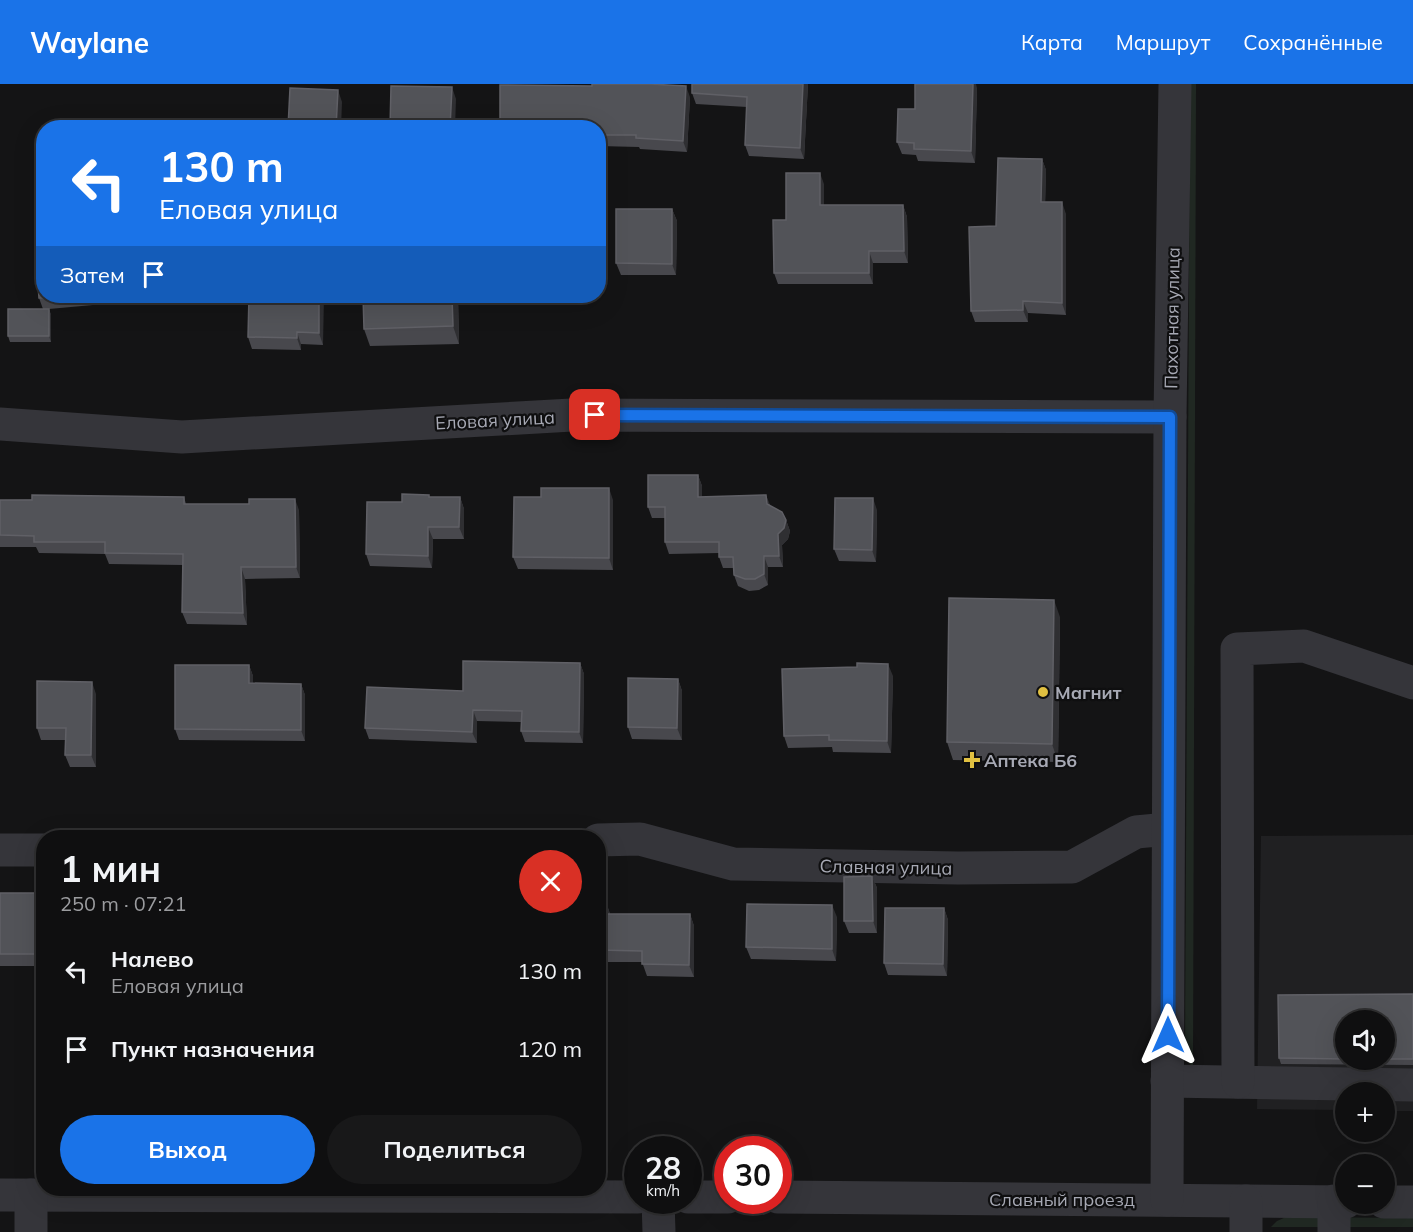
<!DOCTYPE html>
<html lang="ru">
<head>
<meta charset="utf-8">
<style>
  :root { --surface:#0f0f10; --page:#181819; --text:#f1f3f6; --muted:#9b9c9f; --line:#2f2f30; --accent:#1a73e8 }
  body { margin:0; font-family:Mulish,sans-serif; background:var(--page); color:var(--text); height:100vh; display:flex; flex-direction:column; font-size:22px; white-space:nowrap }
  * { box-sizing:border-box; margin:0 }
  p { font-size:20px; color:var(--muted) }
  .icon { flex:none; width:33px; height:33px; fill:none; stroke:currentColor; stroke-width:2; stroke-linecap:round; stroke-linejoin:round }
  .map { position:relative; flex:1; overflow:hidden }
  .panel { position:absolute; left:36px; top:746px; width:570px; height:366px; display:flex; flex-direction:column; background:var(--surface); border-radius:24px; box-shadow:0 6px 24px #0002,0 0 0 2px var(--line) }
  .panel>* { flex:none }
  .guide { position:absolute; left:36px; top:36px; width:570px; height:183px; border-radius:24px; box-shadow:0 6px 24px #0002,0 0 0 2px var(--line); background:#1a73e8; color:#fff; overflow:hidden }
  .tools { position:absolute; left:1335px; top:926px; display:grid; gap:12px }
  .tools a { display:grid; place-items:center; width:60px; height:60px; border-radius:50%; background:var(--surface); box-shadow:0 6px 24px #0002,0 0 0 2px var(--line); font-size:30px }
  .speed { position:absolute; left:624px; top:1052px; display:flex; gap:12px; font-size:30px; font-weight:700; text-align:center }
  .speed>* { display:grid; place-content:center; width:78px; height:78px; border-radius:50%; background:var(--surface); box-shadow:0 6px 24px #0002,0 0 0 2px var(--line); line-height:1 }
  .speed small { font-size:15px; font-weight:400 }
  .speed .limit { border:9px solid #d22; background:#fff; color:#111 }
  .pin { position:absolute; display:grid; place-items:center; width:51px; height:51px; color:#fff; margin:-26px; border-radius:12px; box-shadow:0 3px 9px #0006 }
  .me { position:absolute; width:66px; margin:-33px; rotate:0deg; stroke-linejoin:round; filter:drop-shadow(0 0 4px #0008) }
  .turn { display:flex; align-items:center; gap:21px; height:126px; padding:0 24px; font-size:27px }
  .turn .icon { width:78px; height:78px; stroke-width:2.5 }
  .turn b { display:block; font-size:42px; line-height:51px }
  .then { display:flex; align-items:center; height:57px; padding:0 24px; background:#0003; gap:12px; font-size:22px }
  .round { display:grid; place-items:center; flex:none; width:63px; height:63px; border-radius:32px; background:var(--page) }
  .overview { display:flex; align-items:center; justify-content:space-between; height:102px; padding:0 24px }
  h1 { font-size:36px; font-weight:700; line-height:45px }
  .primary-button { display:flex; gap:12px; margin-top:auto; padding:12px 24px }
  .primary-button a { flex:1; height:69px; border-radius:36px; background:var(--accent); color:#fff; font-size:24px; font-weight:700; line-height:69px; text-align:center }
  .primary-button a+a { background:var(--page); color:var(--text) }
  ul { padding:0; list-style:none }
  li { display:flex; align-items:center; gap:18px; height:78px; padding:0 24px }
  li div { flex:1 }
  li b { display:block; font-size:22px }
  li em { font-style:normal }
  header { display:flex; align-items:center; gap:36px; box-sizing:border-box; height:84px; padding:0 30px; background:var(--accent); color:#fff }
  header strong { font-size:28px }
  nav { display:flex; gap:33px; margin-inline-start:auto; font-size:21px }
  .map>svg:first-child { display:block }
</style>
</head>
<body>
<header>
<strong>Waylane</strong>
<nav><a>Карта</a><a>Маршрут</a><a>Сохранённые</a></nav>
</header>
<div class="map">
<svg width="1413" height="1148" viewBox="0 0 1413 1148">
  <rect width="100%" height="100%" fill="#141415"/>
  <path fill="#202022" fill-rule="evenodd" d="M1413,751V1027H1385L1384,1008H1346L1345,1026L1257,1025L1261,752ZM1346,936H1384V975H1346Z"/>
  <g fill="#202822">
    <path d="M1190,0H1196L1193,983L1188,978L1185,967Z"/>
    <path d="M1286,1133L1413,1134V1143H1271L1277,1137Z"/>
  </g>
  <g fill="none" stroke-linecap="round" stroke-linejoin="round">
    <g stroke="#35353a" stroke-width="33">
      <path d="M0,340L182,353L572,331L1170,333"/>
      <path d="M598,756L640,755L733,780L958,784L1072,783L1136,748L1168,745"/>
      <path d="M0,766H44"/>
      <path d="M1167,997L1413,1001"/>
      <path d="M1238,998L1237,565L1304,562L1413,599"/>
      <path d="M0,1111L638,1113"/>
      <path d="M31,1111V1148"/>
      <path d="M688,1113H728"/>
      <path d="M778,1113L1346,1118"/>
      <path d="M658,1116L659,1148"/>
      <path d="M1167,1116L1170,333L1175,0"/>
      <path d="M1384,1118H1413"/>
      <path d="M1246,1148V1117"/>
      <path d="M1334,1148V1117"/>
    </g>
  </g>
  <g fill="#48484d" fill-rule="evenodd">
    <path d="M692,0H808L804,75L749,72L745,61L747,23L696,20L692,9Z"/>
    <path d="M977,4L975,79L918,77L916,71L902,70L897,58L915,25Z"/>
    <path d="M690,13L687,68L640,65L639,63L598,62V44Z"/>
    <path d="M1042,75L1046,86L1045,118L1066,130V231L1028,229V238H975L971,227L996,142Z"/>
    <path d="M824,100V121H903L907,133L908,179H873V200H778L774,189L786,136Z"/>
    <path d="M672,125L677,137L676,191H621L616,179Z"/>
    <path d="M44,212H183V213H92L93,221L49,225L51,231V258H10L8,252L43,225L39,214Z"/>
    <path d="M249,212H323V261L301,260V266L252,265L248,253Z"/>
    <path d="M458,212L459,260L370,262L364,245Z"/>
    <path d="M698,391L702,402V413L770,422L786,436L790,447L788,455L782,461L783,483H768V501L759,506L749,507L738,502L734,491V484H723L719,473V469L669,470L665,458V434H652L648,423Z"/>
    <path d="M184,413L186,420L299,426L300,494L245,495L247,541L187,540L182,528L183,481L109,480L105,470L39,469L36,463H0V416Z"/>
    <path d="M430,413H460L464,425V455H433L432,484L370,482L366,470L402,418Z"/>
    <path d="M613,416V486L518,485L513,473Z"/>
    <path d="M877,426L876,478L839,477L834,465Z"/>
    <path d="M1060,533L1058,678L953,676L947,658Z"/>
    <path d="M580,579L584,590L583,659L525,658L521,647V638L477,637V659L369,655L365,644L463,607Z"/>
    <path d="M249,581L253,592V599L301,600L305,611V657L179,656L175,645Z"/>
    <path d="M857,583L893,592L891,669L833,668L832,663L788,664L784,652Z"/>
    <path d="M678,595L682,607V656L632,655L628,643Z"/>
    <path d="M96,610V683H70L65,671L66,656H41L37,644Z"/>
    <path d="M872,792L877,804V849H849L844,837Z"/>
    <rect x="0" y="809" width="44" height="73"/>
    <path d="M598,818H606L610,830H690L694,842V893L647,892L642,878H598Z"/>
    <path d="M944,824L948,836L947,892L888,891L884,879Z"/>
    <path d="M837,833L836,877L751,875L746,863Z"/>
    <path d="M1413,910V981L1281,980L1279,974L1278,911ZM1346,936H1384V975H1346Z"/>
  </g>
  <g fill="#2f2f32">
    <path d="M803,0H808L804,75L800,64Z"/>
    <path d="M973,0H976L977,4L975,79L971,67Z"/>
    <path d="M686,2L690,13L687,68L683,57Z"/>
    <path d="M452,3L456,15L455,44H450Z"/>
    <path d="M338,6L342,18L341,44H336Z"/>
    <path d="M1042,75L1046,86L1045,130L1041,118Z"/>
    <path d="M820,89L824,100V133L820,121Z"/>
    <path d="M1062,118L1066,130V231L1062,219Z"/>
    <path d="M903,121L907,133L908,179L904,167Z"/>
    <path d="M672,125L677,137L676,191L672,180Z"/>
    <path d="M869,167L873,179V200L869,189Z"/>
    <path d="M89,212H91L93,221Z"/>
    <path d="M319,212H324L323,261L319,249Z"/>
    <path d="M452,212H458L459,260L453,242Z"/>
    <path d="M1023,217L1028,229V238L1023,226Z"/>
    <path d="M49,225L51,231V258L49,252Z"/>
    <path d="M297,248L301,260V266L297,254Z"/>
    <path d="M698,391L702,402V424L698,413Z"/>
    <path d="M609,404L613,416V486L609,474Z"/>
    <path d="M766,411L771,423L767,420Z"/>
    <path d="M460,413L464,425V455L459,443Z"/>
    <path d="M873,414L877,426L876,478L872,466Z"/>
    <path d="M295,415L299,426L300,494L296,483Z"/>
    <path d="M786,436L790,447L788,455L782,461L783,483L779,472L778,450Z"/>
    <path d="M428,443L433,455L432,484L428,472Z"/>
    <path d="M764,472L768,483V501L764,490Z"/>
    <path d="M241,483L245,495L247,541L243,529Z"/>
    <path d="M1054,516L1060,533L1058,678L1052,660Z"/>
    <path d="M580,579L584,590L583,659L579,648Z"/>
    <path d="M888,580L893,592L891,669L887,657Z"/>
    <path d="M249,581L253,592V610L249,599Z"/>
    <path d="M678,595L682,607V656L677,644Z"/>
    <path d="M92,598L96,610V683L91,671Z"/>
    <path d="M301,600L305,611V657L301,646Z"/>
    <path d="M473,626L477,637V659L472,648Z"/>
    <path d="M872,792L877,804V849L873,837Z"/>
    <path d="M606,818L610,830H606Z"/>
    <path d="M832,821L837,833L836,877L832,865Z"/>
    <path d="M944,824L948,836L947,892L943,880Z"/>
    <path d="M690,830L694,842V893L689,881Z"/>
  </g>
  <g fill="#525358" stroke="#606066" stroke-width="1.5">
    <path d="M592,0H650L686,2L683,57L636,54V51H598V44H500V1L592,2Z"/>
    <path d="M692,0H803L800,64L745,61L747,13L692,9Z"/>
    <path d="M915,0H973L971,67L914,65V59L897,58L898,25H915Z"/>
    <path d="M391,2L452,3L450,44H390Z"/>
    <path d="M290,4L338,6L336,44H288Z"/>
    <path d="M998,74L1042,75L1041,118H1062V219L1023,217V226L971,227L969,143L996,142Z"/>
    <path d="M786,89H820V121H903L904,167H869V189H774L773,136H786Z"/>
    <path d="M616,125H672V180L616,179Z"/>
    <path d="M35,164H44V212H72L39,214Z"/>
    <path d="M249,212H319V249L297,248V254L248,253Z"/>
    <path d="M363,212H452L453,242L364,245Z"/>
    <rect x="8" y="225" width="41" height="27"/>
    <path d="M648,391H698V413L766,411L767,420L782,428L786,436L784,444L778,450L779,472H764V490L755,495H745L734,491L733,473H719V458H665V423H648Z"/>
    <path d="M541,404H609V474L513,473L514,413H541Z"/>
    <path d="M402,410L429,411V413H460L459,443H428V472L366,470L367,418H402Z"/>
    <path d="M32,411L184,413V420H249V415H295L296,483H241L243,529L182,528L183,470L105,469V458H34V452L0,451V416H32Z"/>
    <path d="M835,414H873L872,466L834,465Z"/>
    <path d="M949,514L1054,516L1052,660L947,658Z"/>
    <path d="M463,577L580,579L579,648L521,647L522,627L473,626L472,648L365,644L367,603L463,607Z"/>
    <path d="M857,579L888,580L887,657L829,656V651L784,652L782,585L857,583Z"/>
    <path d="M175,581H249V599L301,600V646L175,645Z"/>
    <path d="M628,594L678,595L677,644L628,643Z"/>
    <path d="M37,597L92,598L91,671H65L66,644H37Z"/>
    <path d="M872,792L873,837H844V793Z"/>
    <path d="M0,809H44V865H42V870H0Z"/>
    <path d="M598,818H606V830H690L689,881L642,880V867L598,866Z"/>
    <path d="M747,820L832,821V865L746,863Z"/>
    <path d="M885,824H944L943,880L884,879Z"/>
    <path d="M1413,910V975H1384V936H1346V975L1279,974L1278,911Z"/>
  </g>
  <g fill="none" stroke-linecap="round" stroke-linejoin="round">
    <defs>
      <path id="route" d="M595,331L1170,333L1168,951"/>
    </defs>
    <use href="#route" stroke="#114b97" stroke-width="15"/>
    <use href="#route" stroke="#1a73e8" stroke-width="10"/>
  </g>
  <g fill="#e0c041" stroke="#0f0f10" stroke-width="2">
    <circle cx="1043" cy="608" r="6"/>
    <path d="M969 667h6v6h6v6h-6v6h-6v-6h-6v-6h6z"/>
  </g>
  <g text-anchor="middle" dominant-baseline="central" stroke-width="4.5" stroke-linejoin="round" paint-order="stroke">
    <g font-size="18" fill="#a7a9b4" stroke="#0f0f10">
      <text transform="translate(1172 234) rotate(-89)">Пахотная улица</text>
      <text transform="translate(495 336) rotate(-3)">Еловая улица</text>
      <text transform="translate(886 783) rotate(1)">Славная улица</text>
      <text x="1062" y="1115">Славный проезд</text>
    </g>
    <g font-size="18" font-weight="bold" fill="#a7a9b4" stroke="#0f0f10" text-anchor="start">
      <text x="1055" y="608">Магнит</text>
      <text x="984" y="676">Аптека Б6</text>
    </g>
  </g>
</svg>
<div class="tools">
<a><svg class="icon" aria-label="sound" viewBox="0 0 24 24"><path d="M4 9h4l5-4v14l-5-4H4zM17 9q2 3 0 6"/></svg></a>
<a>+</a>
<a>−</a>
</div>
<div class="speed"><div>28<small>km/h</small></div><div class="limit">30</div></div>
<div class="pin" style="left:595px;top:331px;background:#d93025"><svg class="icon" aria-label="arrive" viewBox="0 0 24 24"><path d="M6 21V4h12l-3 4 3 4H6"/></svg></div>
<svg class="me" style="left:1168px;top:951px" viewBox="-20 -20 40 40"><path d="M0-17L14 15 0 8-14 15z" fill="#1a73e8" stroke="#fff" stroke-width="4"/></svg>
<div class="guide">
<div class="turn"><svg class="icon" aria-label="left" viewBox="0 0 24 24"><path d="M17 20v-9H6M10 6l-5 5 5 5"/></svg><div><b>130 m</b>Еловая улица</div></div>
<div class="then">Затем<svg class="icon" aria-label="arrive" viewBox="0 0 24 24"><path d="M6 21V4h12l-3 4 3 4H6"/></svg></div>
</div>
<section class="panel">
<div class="overview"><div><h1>1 мин</h1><p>250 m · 07:21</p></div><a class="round" style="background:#d93025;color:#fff"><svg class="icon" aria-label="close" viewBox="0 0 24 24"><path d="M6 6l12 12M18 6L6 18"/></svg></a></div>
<ul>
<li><svg class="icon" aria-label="left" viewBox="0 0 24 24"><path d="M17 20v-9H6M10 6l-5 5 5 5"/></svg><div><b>Налево</b><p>Еловая улица</p></div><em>130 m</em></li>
<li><svg class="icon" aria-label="arrive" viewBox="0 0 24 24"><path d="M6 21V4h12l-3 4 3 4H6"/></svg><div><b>Пункт назначения</b></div><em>120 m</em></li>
</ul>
<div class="primary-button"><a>Выход</a><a>Поделиться</a></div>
</section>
</div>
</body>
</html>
